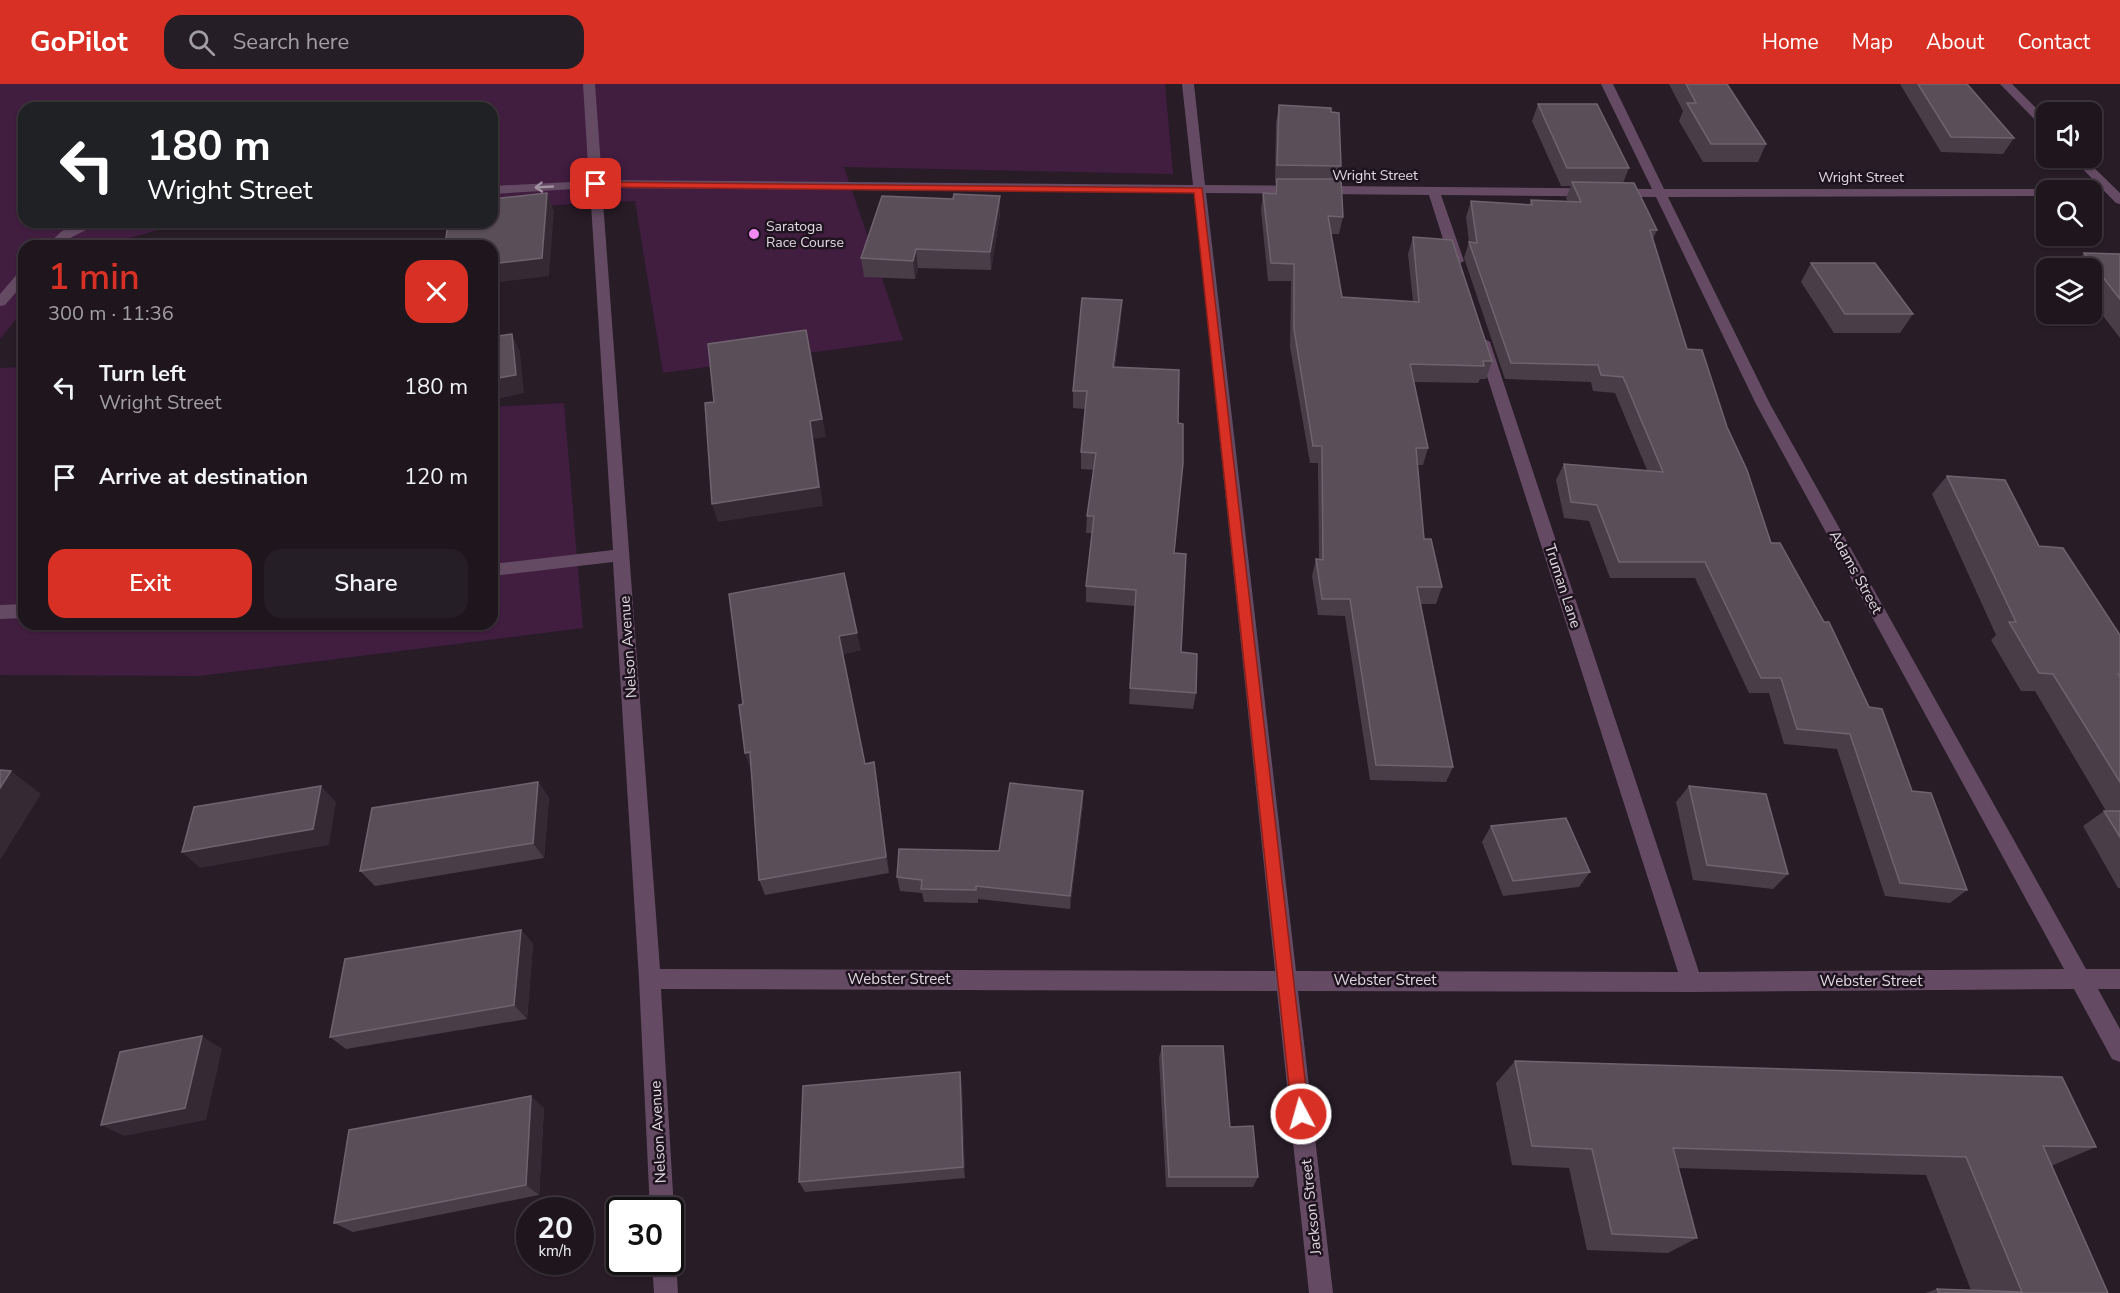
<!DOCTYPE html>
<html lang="en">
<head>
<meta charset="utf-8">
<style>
  :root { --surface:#1e151d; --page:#261e26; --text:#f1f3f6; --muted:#a19fa4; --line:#3c343b; --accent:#d93025 }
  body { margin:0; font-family:"Nunito Sans",sans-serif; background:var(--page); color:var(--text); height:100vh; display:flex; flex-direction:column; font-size:22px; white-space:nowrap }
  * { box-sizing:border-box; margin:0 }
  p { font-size:20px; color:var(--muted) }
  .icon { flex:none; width:33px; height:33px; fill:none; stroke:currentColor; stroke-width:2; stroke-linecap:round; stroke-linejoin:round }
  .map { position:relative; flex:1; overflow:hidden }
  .drawer { position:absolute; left:18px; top:156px; width:480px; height:390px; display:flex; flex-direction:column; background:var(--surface); border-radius:18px; box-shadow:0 2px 4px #0004,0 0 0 2px var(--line) }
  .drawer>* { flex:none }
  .banner { position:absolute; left:18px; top:18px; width:480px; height:126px; border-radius:18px; box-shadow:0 2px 4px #0004,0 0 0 2px var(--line); background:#202124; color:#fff; overflow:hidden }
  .buttons { position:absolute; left:2036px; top:18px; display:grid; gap:12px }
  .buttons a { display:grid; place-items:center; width:66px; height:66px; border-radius:12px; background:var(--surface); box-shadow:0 2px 4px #0004,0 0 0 2px var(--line); font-size:30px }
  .speed { position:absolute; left:516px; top:1113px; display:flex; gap:12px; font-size:30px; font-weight:700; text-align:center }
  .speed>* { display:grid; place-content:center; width:78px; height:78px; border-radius:50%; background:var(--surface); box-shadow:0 2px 4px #0004,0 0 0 2px var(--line); line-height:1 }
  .speed small { font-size:15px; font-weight:400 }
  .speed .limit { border:3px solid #111; border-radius:9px; background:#fff; color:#111 }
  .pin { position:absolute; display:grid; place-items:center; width:51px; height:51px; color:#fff; margin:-26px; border-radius:12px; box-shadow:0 3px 9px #0006 }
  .me { position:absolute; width:66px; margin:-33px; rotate:354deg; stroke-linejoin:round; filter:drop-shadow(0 0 4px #0008) }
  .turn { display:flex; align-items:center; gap:21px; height:126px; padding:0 30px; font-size:27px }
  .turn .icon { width:78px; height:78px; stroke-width:2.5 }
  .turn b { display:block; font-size:42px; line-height:51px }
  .round { display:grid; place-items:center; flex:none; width:63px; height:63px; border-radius:18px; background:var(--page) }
  .headline { display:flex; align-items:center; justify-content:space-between; height:102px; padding:0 30px }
  h1 { font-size:36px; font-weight:600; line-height:45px; color:var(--accent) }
  .primary-button { display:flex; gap:12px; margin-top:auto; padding:12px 30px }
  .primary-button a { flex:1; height:69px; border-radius:18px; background:var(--accent); color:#fff; font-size:24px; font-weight:600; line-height:69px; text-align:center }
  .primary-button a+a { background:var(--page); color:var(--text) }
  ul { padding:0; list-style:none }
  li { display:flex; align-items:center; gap:18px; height:90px; padding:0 30px }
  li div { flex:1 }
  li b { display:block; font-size:22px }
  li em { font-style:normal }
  header { display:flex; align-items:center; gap:36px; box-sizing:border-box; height:84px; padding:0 30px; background:var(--accent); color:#fff }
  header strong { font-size:28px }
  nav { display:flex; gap:33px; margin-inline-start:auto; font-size:21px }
  .search { width:420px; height:54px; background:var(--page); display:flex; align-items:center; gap:15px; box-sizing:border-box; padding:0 21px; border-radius:18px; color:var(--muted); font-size:22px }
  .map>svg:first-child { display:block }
</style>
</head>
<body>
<header>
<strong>GoPilot</strong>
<div class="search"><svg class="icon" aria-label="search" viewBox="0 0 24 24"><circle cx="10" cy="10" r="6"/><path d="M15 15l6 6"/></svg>Search here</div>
<nav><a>Home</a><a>Map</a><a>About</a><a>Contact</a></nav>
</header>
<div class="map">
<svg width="2120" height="1209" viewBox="0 0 2120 1209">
  <rect width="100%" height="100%" fill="#281c27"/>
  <g fill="#411d40">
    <path d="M0,0H1165L1173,90L844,83L903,256L663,289L635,117L492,124V24H24V138H199L183,139L101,162H24V225L0,255Z"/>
    <path d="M24,283V540H492V323L564,319L583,544L199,592L0,591V284Z"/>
  </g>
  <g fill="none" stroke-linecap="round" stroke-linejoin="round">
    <g fill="#644b63" fill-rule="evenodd">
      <path d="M583,0H595L602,96L1193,101L1182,0H1194L1205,101L1652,105L1601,0H1613L1664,105H2050L2046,106V112L1668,113L1770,320L2086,885H2120V905H2098L2120,945V978L2112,975L2074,905L1692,908L1298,907L1333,1209H1309L1277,907L661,905L674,1126L670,1134V1126H650L639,895L613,478L492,492V480L613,466L590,104L492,110V102L589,97ZM602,104L1194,109L1275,887L660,885ZM1206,109L1429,111L1450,177L1457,181L1464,177L1441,111L1656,113L1756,320L2064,885L1699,888L1490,258L1483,254L1476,258L1678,888L1296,887Z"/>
      <path d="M2000,0H2012L2046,34V44L2042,43Z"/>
      <path d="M2072,74H2084L2120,109V120L2116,119Z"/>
      <path d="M85,138H102L72,153L60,162H46L62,147Z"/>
      <path d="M24,187V199L5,221L0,222V210L19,188Z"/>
      <path d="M24,520V534L0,535V521Z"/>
      <path d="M670,1168L676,1178L678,1209H654L652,1178H670Z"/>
    </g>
  </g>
  <g fill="#493e48">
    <path d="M1669,0H1727L1766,60L1758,78H1703L1679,37L1683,27Z"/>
    <path d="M1900,0H1967L2014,54L2003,70L1941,68Z"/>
    <path d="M1538,20L1629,84L1623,99L1657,146L1653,155L1687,265L1727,343L1771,459L1869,623L1912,707L1967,806L1950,819L1885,812L1837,665L1784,660L1769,609H1749L1695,494H1610L1589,437L1564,434L1556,396L1564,380L1647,386L1615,309L1593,307L1591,298L1505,295L1464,174L1469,158L1466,133L1471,117L1529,121L1531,116L1568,118L1566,114L1571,102H1561L1532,37Z"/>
    <path d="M1279,21L1331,28L1341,82L1338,95L1343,133L1339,150H1331L1342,213L1413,218L1408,170L1413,153L1492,277L1486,295H1480L1478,299L1414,298L1428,364L1423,381H1418L1424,455L1442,503L1436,520H1421L1453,683L1446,698L1370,696L1345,532L1318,531L1312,492L1316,475L1319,476L1318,379H1310L1290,263L1291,197H1268L1261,126L1263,109H1275L1276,99H1275L1276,39Z"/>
    <path d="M1000,130L991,186L918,184L915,195L864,193L861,174Z"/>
    <path d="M2084,169L2120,170V254L2091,216V184H2072Z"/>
    <path d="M1811,179L1913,230L1900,249H1834L1801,198Z"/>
    <path d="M1121,234L1115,283L1174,469L1181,568L1196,609L1193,625L1129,620L1135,522L1086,518V502L1092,449H1086L1087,432L1094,386L1081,385V368L1085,325L1073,324V307Z"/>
    <path d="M1947,392L2039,462L2120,551V804H2118L2083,742L2104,727H2106L2035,607H2021L1991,556L1996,551L1932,410Z"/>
    <path d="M729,510L861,566L843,570L865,679L877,695L889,789L765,811L759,796L751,686L745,669L743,620Z"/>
    <path d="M538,698L549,714L544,774L375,802L360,787Z"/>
    <path d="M1689,702L1788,790L1773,805L1693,796L1676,718Z"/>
    <path d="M1083,707V721L1070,825L978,815V819L924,818L922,809L900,807L897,793L999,767Z"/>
    <path d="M1491,742L1590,788L1579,803L1503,812L1482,758Z"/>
    <path d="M521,846L533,860L527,935L346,965L330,953Z"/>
    <path d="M1162,962L1230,1043L1258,1093L1253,1103H1166L1159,974Z"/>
    <path d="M1515,977L2096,1063L2051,1082L2108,1209H1925L1937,1205L1971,1206L1926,1091L1678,1084L1697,1154L1668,1169L1587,1166L1569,1084L1512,1081L1496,999Z"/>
    <path d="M962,1000L965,1094L805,1108L799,1098Z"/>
    <path d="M544,1024L539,1111L353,1148L334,1139Z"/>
  </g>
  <g fill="#352934">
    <path d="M547,109L554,127L549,192L492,199V180Z"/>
    <path d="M1000,112V130L991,186L990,168Z"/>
    <path d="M916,165L918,184L915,195L913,177Z"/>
    <path d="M1122,216L1121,234L1112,300L1113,283Z"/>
    <path d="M512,250L520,268L524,309L492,316V295Z"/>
    <path d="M810,265L826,353L814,355L823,422L718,438L712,420L810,337Z"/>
    <path d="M857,549L861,566L843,570L869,696L839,552Z"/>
    <path d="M750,668L751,686L745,669Z"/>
    <path d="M874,678L877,695L889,789L886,773Z"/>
    <path d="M11,687L41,710L0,776V704Z"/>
    <path d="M538,698L549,714L544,774L533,759Z"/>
    <path d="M321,702L336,718L329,761L200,784L182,768Z"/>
    <path d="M1083,707V721L1070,825V812Z"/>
    <path d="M521,846L533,860L527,935L514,921Z"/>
    <path d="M202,952L222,965L206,1036L124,1052L101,1041Z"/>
    <path d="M960,988L962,1000L965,1094L963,1083Z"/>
    <path d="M531,1012L544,1024L539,1111L526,1101Z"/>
  </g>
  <g fill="#5a4e59" stroke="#6f646e" stroke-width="1.5">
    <path d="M1686,0H1727L1766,60H1711L1687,19H1696Z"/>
    <path d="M1918,0H1967L2014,54L1951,53Z"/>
    <path d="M1538,20H1597L1629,84H1567Z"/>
    <path d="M1279,21L1331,24V28L1339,29L1341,82L1277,81Z"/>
    <path d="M1277,95H1341L1343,133L1328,132L1342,213L1419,218L1413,153L1452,156L1492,277H1483L1484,282L1410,280L1428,364H1416L1424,455H1431L1442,503H1417L1453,683L1376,681L1350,515H1322L1316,475L1323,476L1322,362H1313L1294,245V180L1271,179L1263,109L1276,110Z"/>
    <path d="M1572,98L1634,99L1657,146H1650L1687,265L1702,266L1727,343L1747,386L1771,459H1780L1824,538H1829L1869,623L1882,625L1912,707L1931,709L1967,806L1900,799L1850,650L1797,645L1781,594H1761L1705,478H1619L1597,421L1571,418L1564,380L1663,388L1623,293L1601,291L1598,281L1511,279L1469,158L1477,159L1471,117L1532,121L1531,116L1581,118Z"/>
    <path d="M547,109L542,174L492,180V162H445L448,138H492V115Z"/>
    <path d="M954,110L1000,112L990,168L916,165L913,177L861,174L882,112L953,115Z"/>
    <path d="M2084,169L2120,170V215Z"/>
    <path d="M1811,179H1875L1913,230H1845Z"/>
    <path d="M1082,214L1122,216L1113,283L1179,286L1178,339L1183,340V379L1174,469L1186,470L1181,568L1197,570L1196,609L1130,604L1136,506L1086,502L1094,432H1087L1096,369L1081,368L1087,307H1073Z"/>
    <path d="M806,246L822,335L810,337L819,403L712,420L705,319L714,318L708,260Z"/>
    <path d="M512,250L516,291L492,295V253Z"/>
    <path d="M1947,392L2005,396L2039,462L2063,464L2120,551V590H2118L2120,593V698L2053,590L2039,589L2009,538H2016Z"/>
    <path d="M844,489L857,549L839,552L865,680L874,678L886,773L759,796L750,668L745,669L739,621L743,620L729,510Z"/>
    <path d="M0,686L11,687L0,704Z"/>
    <path d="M538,698L533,759L360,787L372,724Z"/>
    <path d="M1010,699L1083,707L1070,812L976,802V806L921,805L922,796L897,793L899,765L999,767Z"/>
    <path d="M321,702L313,745L182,768L194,723Z"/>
    <path d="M1689,702L1766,710L1788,790L1707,781Z"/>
    <path d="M2104,727H2120V753Z"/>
    <path d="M1566,734L1590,788L1513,797L1491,742Z"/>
    <path d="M521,846L514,921L330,953L345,875Z"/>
    <path d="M202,952L185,1024L101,1041L120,968Z"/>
    <path d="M1162,962H1223L1230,1043L1253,1042L1258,1093H1169Z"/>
    <path d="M1515,977L2062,993L2096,1063L2043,1062L2108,1209H1939L1937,1205L2022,1208L1966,1073L1673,1064L1697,1154L1612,1150L1592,1065L1532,1062Z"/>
    <path d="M960,988L963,1083L799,1098L803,1002Z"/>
    <path d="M531,1012L526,1101L334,1139L349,1046Z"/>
  </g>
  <defs><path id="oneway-shaft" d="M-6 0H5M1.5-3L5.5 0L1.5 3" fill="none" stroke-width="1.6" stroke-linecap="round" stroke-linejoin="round" transform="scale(1.5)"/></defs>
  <use stroke="#a292a1" href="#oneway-shaft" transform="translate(544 103) rotate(177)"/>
  <path fill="#d93025" stroke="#8d1f18" stroke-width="1.5" d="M593,98L1202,104L1309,1030L1307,1036L1301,1039L1295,1036L1292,1030L1194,109L596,103L593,102Z"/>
  <circle fill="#f389f1" stroke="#1e131e" stroke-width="2" cx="754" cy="150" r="6"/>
  <g text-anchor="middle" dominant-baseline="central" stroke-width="5" stroke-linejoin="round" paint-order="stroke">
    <g font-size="14" fill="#e0d8df" stroke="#1e131e">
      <text x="1375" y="91">Wright Street</text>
      <text x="1861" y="93">Wright Street</text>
    </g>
    <g font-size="14" fill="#e0d8df" stroke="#1e131e" text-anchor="start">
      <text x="766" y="142">Saratoga<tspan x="766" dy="16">Race Course</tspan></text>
    </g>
    <g font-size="15" fill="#e0d8df" stroke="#1e131e">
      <text transform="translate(1856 488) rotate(61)">Adams Street</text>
      <text transform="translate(1563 502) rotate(72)">Truman Lane</text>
      <text transform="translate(628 563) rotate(-94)">Nelson Avenue</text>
      <text x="899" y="895">Webster Street</text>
      <text x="1385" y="896">Webster Street</text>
      <text x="1871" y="897">Webster Street</text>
      <text transform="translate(658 1048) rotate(-93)">Nelson Avenue</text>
      <text transform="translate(1311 1123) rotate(-96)">Jackson Street</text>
    </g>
  </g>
</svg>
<div class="buttons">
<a><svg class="icon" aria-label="sound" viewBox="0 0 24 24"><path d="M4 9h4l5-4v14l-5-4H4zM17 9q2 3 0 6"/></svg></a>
<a><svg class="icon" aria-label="search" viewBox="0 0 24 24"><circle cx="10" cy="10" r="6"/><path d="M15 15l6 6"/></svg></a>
<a><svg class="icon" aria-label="layers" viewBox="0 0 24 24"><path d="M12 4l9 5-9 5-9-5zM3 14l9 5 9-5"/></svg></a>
</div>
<div class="speed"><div>20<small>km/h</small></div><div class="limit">30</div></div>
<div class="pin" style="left:596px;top:100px;background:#d93025"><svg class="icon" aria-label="arrive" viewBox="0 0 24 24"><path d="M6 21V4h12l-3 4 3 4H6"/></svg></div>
<svg class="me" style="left:1301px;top:1030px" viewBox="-20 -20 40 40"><circle r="17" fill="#d93025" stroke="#fff" stroke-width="3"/><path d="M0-11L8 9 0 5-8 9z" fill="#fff"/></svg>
<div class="banner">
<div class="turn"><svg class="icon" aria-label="left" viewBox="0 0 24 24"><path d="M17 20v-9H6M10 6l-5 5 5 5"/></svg><div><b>180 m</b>Wright Street</div></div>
</div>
<section class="drawer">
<div class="headline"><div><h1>1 min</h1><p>300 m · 11:36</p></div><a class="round" style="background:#d93025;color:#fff"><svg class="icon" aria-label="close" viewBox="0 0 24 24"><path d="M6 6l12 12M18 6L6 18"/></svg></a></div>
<ul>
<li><svg class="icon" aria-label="left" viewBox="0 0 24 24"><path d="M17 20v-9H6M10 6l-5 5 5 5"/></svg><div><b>Turn left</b><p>Wright Street</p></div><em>180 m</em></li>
<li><svg class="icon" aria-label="arrive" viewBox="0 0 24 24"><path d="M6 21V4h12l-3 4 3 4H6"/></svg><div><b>Arrive at destination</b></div><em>120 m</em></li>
</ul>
<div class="primary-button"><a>Exit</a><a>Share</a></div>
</section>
</div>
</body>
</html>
